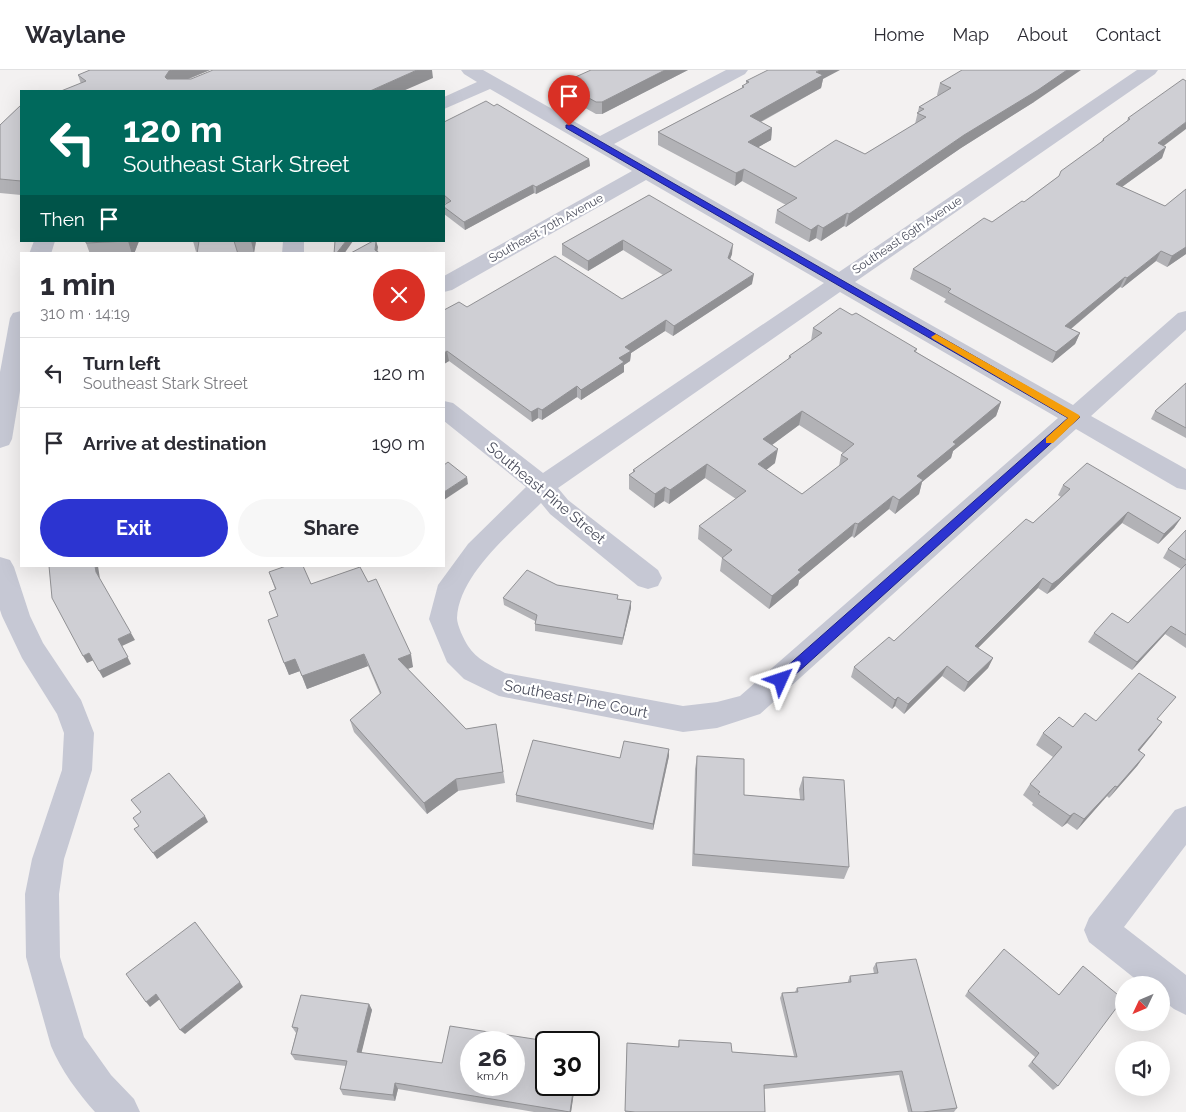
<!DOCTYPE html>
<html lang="en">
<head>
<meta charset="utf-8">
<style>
  :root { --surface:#fff; --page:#f7f7f7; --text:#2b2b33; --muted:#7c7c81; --line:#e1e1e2; --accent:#2c34d1 }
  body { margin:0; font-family:Raleway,sans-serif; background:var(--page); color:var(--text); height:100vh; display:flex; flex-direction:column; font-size:19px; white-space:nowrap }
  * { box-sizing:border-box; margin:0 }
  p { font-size:16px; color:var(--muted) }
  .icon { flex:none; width:28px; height:28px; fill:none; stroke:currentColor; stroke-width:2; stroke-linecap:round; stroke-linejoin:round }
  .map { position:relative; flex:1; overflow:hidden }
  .sheet { position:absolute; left:20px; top:182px; width:425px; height:315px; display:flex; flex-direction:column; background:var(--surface); border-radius:0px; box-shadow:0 5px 20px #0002 }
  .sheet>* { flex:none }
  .top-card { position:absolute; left:20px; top:20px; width:425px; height:152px; border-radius:0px; box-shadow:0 5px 20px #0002; background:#00695c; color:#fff; overflow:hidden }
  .needle { width:32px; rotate:226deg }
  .tools { position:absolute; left:1115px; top:906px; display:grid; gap:10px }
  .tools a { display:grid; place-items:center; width:55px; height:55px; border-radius:50%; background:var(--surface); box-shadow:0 5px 20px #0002; font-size:25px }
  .speed { position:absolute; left:460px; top:961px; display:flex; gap:10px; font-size:25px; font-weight:700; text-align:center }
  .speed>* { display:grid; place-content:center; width:65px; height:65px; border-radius:50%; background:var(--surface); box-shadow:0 5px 20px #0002; line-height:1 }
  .speed small { font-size:12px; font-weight:400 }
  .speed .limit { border:2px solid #111; border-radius:8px; background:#fff; color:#111 }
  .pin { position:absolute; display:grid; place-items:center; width:42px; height:42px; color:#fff; margin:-51px -21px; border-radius:50% 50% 50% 0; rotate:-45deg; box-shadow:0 0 5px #0007 }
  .pin .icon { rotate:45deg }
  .me { position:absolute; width:55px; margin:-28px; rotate:48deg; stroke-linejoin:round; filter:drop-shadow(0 0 4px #0008) }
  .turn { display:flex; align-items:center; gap:18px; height:105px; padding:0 20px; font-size:22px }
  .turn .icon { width:65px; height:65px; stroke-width:2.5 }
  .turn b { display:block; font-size:35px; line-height:42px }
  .then { display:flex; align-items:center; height:48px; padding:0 20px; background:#0003; gap:10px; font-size:19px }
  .round { display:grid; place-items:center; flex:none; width:52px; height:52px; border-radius:26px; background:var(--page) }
  .summary { display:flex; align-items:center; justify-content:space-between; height:85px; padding:0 20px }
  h1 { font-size:30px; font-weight:700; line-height:38px }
  .primary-button { display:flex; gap:10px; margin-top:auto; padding:10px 20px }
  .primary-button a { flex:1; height:58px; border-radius:30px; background:var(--accent); color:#fff; font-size:20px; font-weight:700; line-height:58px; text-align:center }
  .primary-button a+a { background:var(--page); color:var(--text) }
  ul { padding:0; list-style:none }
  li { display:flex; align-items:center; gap:15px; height:70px; padding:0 20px; border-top:1px solid var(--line) }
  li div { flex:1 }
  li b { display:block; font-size:19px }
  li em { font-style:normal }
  header { display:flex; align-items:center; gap:30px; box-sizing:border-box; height:70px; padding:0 25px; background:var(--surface); border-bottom:1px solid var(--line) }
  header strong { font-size:24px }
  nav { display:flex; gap:28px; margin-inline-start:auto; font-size:18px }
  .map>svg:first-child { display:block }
</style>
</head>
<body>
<header>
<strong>Waylane</strong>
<nav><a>Home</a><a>Map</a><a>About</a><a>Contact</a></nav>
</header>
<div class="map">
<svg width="1186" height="1042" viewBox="0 0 1186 1042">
  <rect width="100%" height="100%" fill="#f3f1f1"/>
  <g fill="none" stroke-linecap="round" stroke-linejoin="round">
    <g fill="#c6c8d4" fill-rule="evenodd">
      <path d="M461,0H483L600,66L726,0H748L745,4L614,74L839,202L1137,0H1158L1155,4L855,212L1073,335L1178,243L1186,241V260L1091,346L1186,399V420L1177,418L1076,359L760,644L717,658L683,662L499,626L464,609L447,592L429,549L438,515L468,474L526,417L444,351V331L453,333L543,403L824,213L646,110L452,220L444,222V206L632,101L490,19L444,39V27L477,12L464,4ZM840,222L1058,348L740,626L717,632L683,636L505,603C492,596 476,589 468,576C464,570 457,555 457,548C459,504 512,462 541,433L550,444L638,516L648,519L658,516L662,508L658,500L568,430L558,418Z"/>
      <path d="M34,171H55L51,184H29Z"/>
      <path d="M283,171H304V184H282Z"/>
      <path d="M21,241V315L12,369L9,375L0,378V302L10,248L13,243Z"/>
      <path d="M0,487L10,490L14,497L30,546L43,573L81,630L94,663L92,700L64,789L59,824L60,887L84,967L111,1005L134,1029L140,1042H95C78,1023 61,1000 51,976L26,887L25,824L32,789L62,700L64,663L57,644L22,588L2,546L0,540Z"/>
      <path d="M1186,736V775L1124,857L1186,905V945L1174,939L1161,929V915H1143L1089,872L1084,860L1089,848L1175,740Z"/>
    </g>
  </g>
  <g fill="#b2b2b6" fill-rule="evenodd">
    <path d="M90,0H210L189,9L433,8L81,14L78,5Z"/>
    <path d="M688,0L602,44H596L562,25V13Z"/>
    <path d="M823,9L821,18L761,52L772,58L771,70L758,77L795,97L865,84L915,54L919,37L938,26L937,25L940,13L1034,32L961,78L846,157L844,156L821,171L816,168L809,172L775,153L777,140L786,135L742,111L735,116L658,75V62L742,18V16L746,14V11Z"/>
    <path d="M21,35V125L0,123V55Z"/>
    <path d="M1128,48L1164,76L1162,88L1122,117L1165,136L1186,119V184L1167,197L1156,191L1122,218L1120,217L1071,259L1080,263L1075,274L1052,293L944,232L946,229L910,209L913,199L992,152L1024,132L1059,106L1101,72L1103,69L1127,51Z"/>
    <path d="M444,52L589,89L590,96L536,124L534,123L514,133L465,160L444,144V135L446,134L444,132Z"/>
    <path d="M649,125L732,184L730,190L752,214L673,266L665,261L631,283L630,291L624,295V302L581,330L577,327L542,350L538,348L532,352L449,291L444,294V240L467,237L622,229L663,205L623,180L588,201L562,185V174Z"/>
    <path d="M86,171H139L134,184H90L86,173Z"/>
    <path d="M193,171H256L254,183L250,184H197L198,181L196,182Z"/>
    <path d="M813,258L917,279L916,282L1001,332L996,346L953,381L951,388L922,412L919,424L895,444L889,439L854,468L852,466L799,510L798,515L769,539L720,501L722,488L698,469L699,456L736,429L705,408L669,434L664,431L654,438L629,419V405L633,403V400L788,290L789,286L811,271ZM799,355L843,383L841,385L839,396L802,424L766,400L775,393L772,375Z"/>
    <path d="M1186,313V368L1151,349L1155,341Z"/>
    <path d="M1063,415L1181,448L1174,458L1158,474L1122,453L1054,519L1047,524L1038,518L978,578L993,588L988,598L964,622L942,606L904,644L895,636L892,639L851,607L854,597L894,571L1033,453L1061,427L1058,425Z"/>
    <path d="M1186,460V578L1165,564L1132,600L1088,572L1094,563L1128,553L1181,499L1163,488L1168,479Z"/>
    <path d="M269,502L311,514L368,512L413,597L408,599L466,659L496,654L505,713L458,721L427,744L354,662L350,650L380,624L368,596L307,619L300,601L289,605L268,550L278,546L275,519Z"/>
    <path d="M557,515L618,529L631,538L622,575L535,561V551L504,535L503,528Z"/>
    <path d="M1176,627L1157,649L1162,652L1139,681L1145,685L1137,696L1109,728L1107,726L1077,760L1067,753L1062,757L1032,735L1033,733L1023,725L1030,714L1053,687L1036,675L1043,663L1096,651Z"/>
    <path d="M669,679V686L653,760L516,732V725L620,688Z"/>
    <path d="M697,686L744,725L800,729L799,719L803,707L849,797L844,809L692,796L695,699Z"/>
    <path d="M876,893L957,1038L954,1042H908L899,1005L764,1019L765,1042H625L627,973L678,977L679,970L732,982L794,986L780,928L782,923L795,922L797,918L848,913V911L850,906L874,904L873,898Z"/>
    <path d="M1083,896L1058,1016L1053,1020L1028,996L1035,987L965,926L968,921L1059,925Z"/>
    <path d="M369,934L372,940L361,983L575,1015L571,1042H534L398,1019L395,1031L343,1025L340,1019L346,996L295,990L291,984L296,963L292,957Z"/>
  </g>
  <g fill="#919194">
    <path d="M172,0H210L173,15L165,7L169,1Z"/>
    <path d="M417,0H432L433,8L403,21H370Z"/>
    <path d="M665,0H688L602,44V32Z"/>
    <path d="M820,0H840L823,9L821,18L749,58L750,46Z"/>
    <path d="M1067,0H1081L1034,32L961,78L846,157L849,144L964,65Z"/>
    <path d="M1186,52V59L1153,84L1158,73Z"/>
    <path d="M772,58L771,70L746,84L748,72Z"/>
    <path d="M1166,77L1162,88L1112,124L1116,114Z"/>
    <path d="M589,89L590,96L536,124V117Z"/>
    <path d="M744,99L742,111L735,116L736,103Z"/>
    <path d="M533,115L534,123L465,160L464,152Z"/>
    <path d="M847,143L844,156L821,171L823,158Z"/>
    <path d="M818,155L816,168L809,172L811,160Z"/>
    <path d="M623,170V180L588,201V191Z"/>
    <path d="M128,171H139L134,184H132Z"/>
    <path d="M251,171H256L254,183Z"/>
    <path d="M346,171H353L344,184H336Z"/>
    <path d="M376,171L378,177L377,184L375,180Z"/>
    <path d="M733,174L732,184L726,199L728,188Z"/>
    <path d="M1186,177V184L1167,197L1172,186Z"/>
    <path d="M1161,181L1156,191L1122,218L1127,208Z"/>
    <path d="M754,204L752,214L673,266L674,256Z"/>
    <path d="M1125,207L1120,217L1061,267L1065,256Z"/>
    <path d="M666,250L665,261L631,283L630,291L624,295V302L581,330V320L625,277Z"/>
    <path d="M1080,263L1075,274L1052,293L1056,282Z"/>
    <path d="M447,281L449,291L444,294V283Z"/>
    <path d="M577,316V327L542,350V340Z"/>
    <path d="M1001,332L996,346L953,381L951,388L922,412L919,424L895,444L899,430L917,406L953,372Z"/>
    <path d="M538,338V348L532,352L531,342Z"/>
    <path d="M802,341L799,355L761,383L763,369Z"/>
    <path d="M778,379L775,393L756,408L758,394Z"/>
    <path d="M707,394L705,408L669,434L670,420Z"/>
    <path d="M467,407L468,414L444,430V422Z"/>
    <path d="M665,417L664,431L654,438L655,424Z"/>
    <path d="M893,426L889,439L854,468L858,454Z"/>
    <path d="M1128,442L1122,453L1054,519L1047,524L1052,514Z"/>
    <path d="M1181,448L1174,458L1158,474L1164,464Z"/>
    <path d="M855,453L852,466L799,510L798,515L769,539L772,526L798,500Z"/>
    <path d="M95,496H98L100,509L96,502Z"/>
    <path d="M1043,508L1038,518L971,585L975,576Z"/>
    <path d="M631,531V538L622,575L623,568Z"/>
    <path d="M1171,556L1165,564L1132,600L1137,592Z"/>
    <path d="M131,563L135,570L122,576L131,594L103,608L99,601L118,569Z"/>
    <path d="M89,583L94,590L87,593L83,586Z"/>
    <path d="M364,584L368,596L307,619L302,606Z"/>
    <path d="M411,584L413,597L401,601L398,589Z"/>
    <path d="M993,588L988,598L964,622L968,612Z"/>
    <path d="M295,589L300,601L289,605L284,593Z"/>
    <path d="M947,596L942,606L904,644L908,634Z"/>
    <path d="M898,627L895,636L892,639L895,630Z"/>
    <path d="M1162,652L1153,664L1130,692L1138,680Z"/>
    <path d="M669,679V686L653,760V754Z"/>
    <path d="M1145,685L1137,696L1109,728L1117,717Z"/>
    <path d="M456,709L458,721L427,744L424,733Z"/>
    <path d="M1115,716L1107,726L1077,760L1084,749Z"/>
    <path d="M1074,743L1067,753L1062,757L1070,746Z"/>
    <path d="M205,746L208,752L157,789L153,783Z"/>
    <path d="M240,912L243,917L185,964L180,960Z"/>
    <path d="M156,924L160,929L150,937L146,932Z"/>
    <path d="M369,934L372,940L360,989L357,982Z"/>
    <path d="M395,1013L398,1019L395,1031L393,1025Z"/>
    <path d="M574,1015H575L571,1042H570Z"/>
  </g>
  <g fill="#cfcfd4" stroke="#919194" fill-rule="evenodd">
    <path d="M90,0H172L169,1L165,7L167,9H191L213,0H417L370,21H371H61L86,11L78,5Z"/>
    <path d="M591,0H665L602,32H596L562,13Z"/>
    <path d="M768,0H820L816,2L823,5L750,46L772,58L748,72L795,97L836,70L865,84L926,47L917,43L924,39L919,37L951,18L940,13L962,0H1067L1038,20L964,65L849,144L847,143L823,158L818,155L811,160L777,140L797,128L744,99L736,103L658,62L744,17L742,16L749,12L746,11Z"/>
    <path d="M1183,9L1186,11V52L1158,73L1166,77L1116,114L1165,136L1186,119V177L1172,186L1161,181L1127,208L1125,207L1065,256L1080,263L1056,282L948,222L951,219L913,199L984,148L992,152L1022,131L1024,132L1059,106L1061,101L1104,70L1103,69L1130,49L1128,48Z"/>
    <path d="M486,31L494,36L497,34L589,89L536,117L533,115L514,125L464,152L444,137V135L451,131L444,125V52Z"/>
    <path d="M21,35V111L0,109V55Z"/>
    <path d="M649,125L733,174L728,188L754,204L674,256L666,250L625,277L631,281L619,288L624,292L581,320L577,316L542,340L538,338L531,342L447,281L444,283V240L459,232L467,237L555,186L622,229L672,200L623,170L588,191L562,174Z"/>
    <path d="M86,171H128L86,173Z"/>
    <path d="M199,171H234L238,184H197Z"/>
    <path d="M335,171H346L336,184H334Z"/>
    <path d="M373,171H376L375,180L381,184H349Z"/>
    <path d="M840,238L852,245L856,243L917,279L914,281L1001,332L953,372L956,374L917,406L923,410L899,430L893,426L858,454L855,453L798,500L801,502L772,526L722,488L732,480L699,456L746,421L707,394L670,420L665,417L655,424L629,405L635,401L633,400L791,287L789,286L822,263L813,258ZM802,341L854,374L841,385L848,389L802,424L758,394L778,379L763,369Z"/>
    <path d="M1186,313V358L1155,341Z"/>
    <path d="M448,392L467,407L444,422V395Z"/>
    <path d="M1087,393L1181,448L1164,464L1128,442L1059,509L1052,514L1043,508L975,576L993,588L968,612L947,596L908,634L898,627L895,630L854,597L889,567L894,571L1026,449L1033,453L1070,419L1063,415Z"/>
    <path d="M1186,460V490L1168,479Z"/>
    <path d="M1186,494V565L1171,556L1137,592L1094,563L1112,543L1128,553Z"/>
    <path d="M49,496H95L96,502L131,563L118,569L128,587L99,601L89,583L83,586L52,528Z"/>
    <path d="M286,496H303L311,514L360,497L368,512L376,509L411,584L398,589L466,659L496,654L503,702L456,709L424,733L350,650L381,623L364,584L302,606L295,589L284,593L268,550L278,546L269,522L276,519L269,502Z"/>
    <path d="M527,500L557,515L618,525L617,529L631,531L623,568L535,554L537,545L503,528Z"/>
    <path d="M1139,603L1176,627L1157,649L1162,652L1138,680L1145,685L1117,717L1115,716L1084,749L1074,743L1070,746L1038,724L1040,722L1030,714L1062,677L1043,663L1059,647L1073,657L1085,643L1096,651Z"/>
    <path d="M533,670L620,688L624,671L669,679L653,754L516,725Z"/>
    <path d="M697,686L744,689V725L804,730L803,707L844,710L849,797L694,784Z"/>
    <path d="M169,703L205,746L153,783L134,759L139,756L133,748L141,742L131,730Z"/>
    <path d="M195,852L240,912L180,960L156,924L146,932L126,904Z"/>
    <path d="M1004,879L1059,925L1083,896L1123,929L1058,1016L1032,992L1039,983L968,921Z"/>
    <path d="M916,889L957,1038L923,1042H912L902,1001L764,1015L765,1042H635L625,1041L627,973L679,977V970L731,973L732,982L797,987L782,923L798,922L797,918L851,912L850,906L878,903L876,893Z"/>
    <path d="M301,925L369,934L357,982L442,993L450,956L553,972H546V1015H574L570,1042L395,1013L393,1025L340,1019L347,991L291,984L298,958L292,957ZM471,972H514V1015H471Z"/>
  </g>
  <path fill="#2c34d1" stroke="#1d2288" d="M566,55H572L1080,347L785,614H776L775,610L776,606L1068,348L566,58Z"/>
  <path fill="#f59e0b" d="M936,264L1079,345L1080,347L1053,373H1046V368L1068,348L933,269L931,267Z"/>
  <g text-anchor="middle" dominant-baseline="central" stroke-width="4.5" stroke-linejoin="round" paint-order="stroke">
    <g font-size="12" fill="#4a4d5c" stroke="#fff">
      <text transform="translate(546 158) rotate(-29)">Southeast 70th Avenue</text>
      <text transform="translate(907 165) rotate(-34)">Southeast 69th Avenue</text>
    </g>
    <g font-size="15" fill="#4a4d5c" stroke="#fff">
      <text transform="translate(546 423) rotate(40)">Southeast Pine Street</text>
      <text transform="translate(576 629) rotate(11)">Southeast Pine Court</text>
    </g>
  </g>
</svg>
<div class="tools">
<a><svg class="needle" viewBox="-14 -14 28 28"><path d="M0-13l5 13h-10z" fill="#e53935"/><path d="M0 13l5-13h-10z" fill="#7c7c81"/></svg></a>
<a><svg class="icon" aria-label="sound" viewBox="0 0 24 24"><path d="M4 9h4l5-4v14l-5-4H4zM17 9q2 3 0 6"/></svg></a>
</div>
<div class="speed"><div>26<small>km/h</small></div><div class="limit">30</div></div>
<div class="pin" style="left:569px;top:56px;background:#d93025"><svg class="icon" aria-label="arrive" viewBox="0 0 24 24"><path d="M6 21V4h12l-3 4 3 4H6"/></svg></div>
<svg class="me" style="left:781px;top:610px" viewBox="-20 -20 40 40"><path d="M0-17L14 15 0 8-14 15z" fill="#2c34d1" stroke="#fff" stroke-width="4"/></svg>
<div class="top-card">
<div class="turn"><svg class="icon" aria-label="left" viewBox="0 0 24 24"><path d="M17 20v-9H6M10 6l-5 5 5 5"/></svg><div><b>120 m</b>Southeast Stark Street</div></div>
<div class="then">Then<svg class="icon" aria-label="arrive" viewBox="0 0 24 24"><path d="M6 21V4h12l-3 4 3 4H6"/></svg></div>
</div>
<section class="sheet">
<div class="summary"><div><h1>1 min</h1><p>310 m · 14:19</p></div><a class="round" style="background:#d93025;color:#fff"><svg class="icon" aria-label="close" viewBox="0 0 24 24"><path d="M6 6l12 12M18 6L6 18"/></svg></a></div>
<ul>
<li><svg class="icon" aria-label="left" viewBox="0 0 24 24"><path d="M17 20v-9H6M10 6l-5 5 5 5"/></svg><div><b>Turn left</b><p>Southeast Stark Street</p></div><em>120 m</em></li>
<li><svg class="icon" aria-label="arrive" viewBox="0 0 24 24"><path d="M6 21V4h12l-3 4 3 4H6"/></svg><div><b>Arrive at destination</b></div><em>190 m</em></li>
</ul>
<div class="primary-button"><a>Exit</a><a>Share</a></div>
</section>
</div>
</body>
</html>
